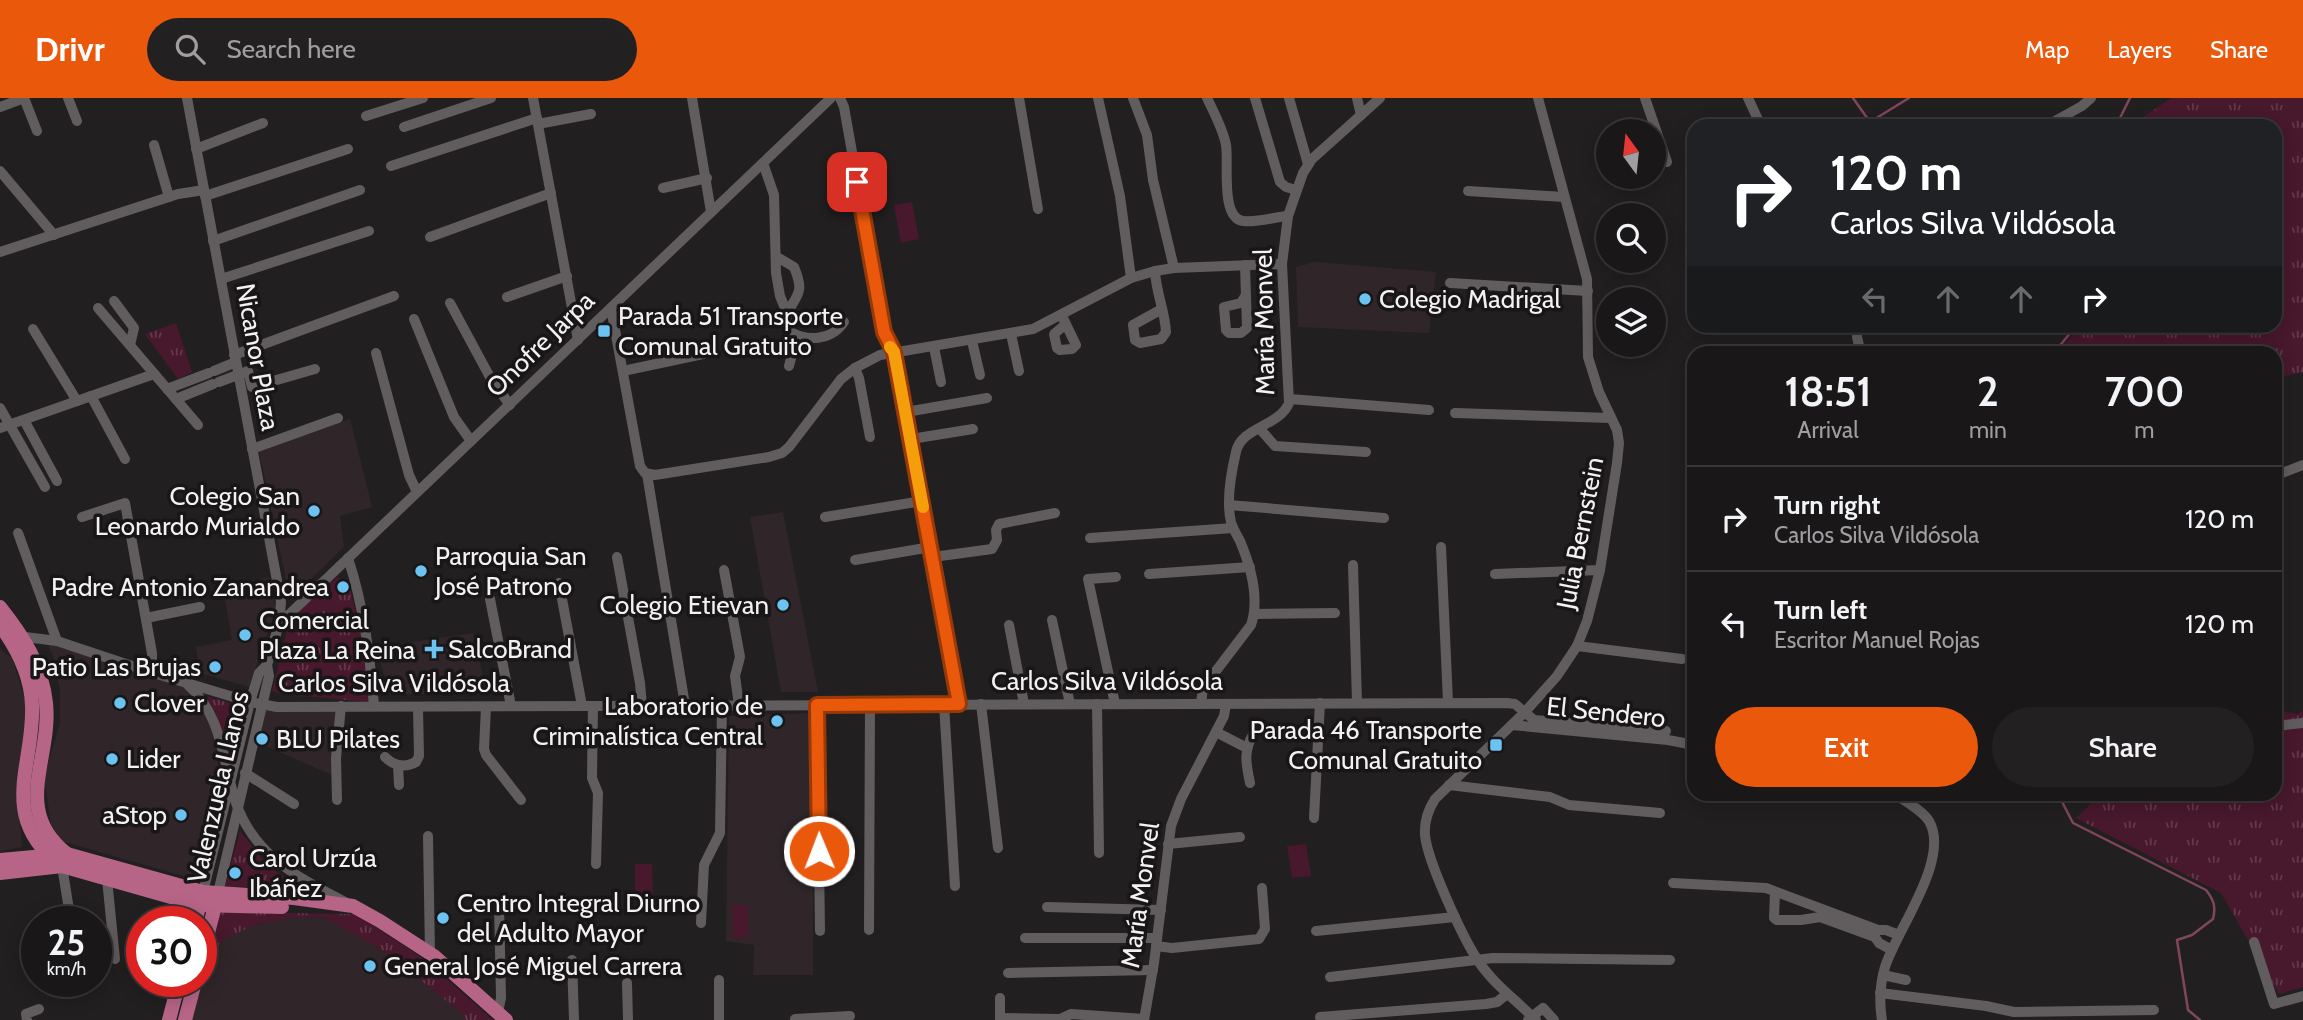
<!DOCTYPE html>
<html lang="en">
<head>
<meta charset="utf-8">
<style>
  :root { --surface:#1a1718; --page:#232021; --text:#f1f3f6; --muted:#9f9fa2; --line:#383637; --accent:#ea580c }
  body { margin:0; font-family:Cabin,sans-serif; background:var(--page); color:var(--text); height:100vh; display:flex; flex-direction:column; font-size:26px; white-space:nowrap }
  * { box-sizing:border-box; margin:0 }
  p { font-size:23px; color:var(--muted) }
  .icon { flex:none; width:38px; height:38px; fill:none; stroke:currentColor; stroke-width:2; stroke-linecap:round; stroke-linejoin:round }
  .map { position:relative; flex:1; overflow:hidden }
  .panel { position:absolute; left:1687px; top:248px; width:595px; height:455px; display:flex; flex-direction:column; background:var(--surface); border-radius:21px; box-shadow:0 4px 18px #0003,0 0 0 2px var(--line) }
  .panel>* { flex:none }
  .banner { position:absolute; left:1687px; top:21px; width:595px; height:214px; border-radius:21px; box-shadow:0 4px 18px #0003,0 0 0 2px var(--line); background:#202124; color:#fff; overflow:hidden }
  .needle { width:46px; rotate:345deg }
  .controls { position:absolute; left:1596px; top:21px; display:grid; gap:14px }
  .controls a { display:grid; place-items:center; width:70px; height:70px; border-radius:50%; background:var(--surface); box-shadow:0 4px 18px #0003,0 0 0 2px var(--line); font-size:35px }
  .speed { position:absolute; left:21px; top:808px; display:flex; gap:14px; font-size:35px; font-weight:700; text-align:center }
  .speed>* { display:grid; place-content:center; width:91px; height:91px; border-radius:50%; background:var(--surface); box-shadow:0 4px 18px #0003,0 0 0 2px var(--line); line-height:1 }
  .speed small { font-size:18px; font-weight:400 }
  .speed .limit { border:10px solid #d22; background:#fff; color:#111 }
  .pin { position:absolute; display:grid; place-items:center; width:60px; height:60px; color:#fff; margin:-30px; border-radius:14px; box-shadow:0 4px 10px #0006 }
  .me { position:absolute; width:77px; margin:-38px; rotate:359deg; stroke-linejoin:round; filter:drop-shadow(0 0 5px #0008) }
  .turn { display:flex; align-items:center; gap:24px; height:147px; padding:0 28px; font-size:32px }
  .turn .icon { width:91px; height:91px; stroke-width:2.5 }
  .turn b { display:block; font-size:49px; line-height:60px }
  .lanes { display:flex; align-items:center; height:66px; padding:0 28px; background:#0003; justify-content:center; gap:35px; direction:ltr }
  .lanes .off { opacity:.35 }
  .eta { display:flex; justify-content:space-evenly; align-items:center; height:119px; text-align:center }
  .eta b { font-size:42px; font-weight:600; line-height:49px }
  .primary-button { display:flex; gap:14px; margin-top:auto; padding:14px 28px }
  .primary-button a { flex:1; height:80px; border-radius:42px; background:var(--accent); color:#fff; font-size:28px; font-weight:600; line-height:80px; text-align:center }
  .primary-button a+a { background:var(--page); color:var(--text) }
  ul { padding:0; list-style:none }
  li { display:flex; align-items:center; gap:21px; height:105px; padding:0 28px; border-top:2px solid var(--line) }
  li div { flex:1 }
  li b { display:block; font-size:26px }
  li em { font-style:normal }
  header { display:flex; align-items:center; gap:42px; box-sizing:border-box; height:98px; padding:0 35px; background:var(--accent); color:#fff }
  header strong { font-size:33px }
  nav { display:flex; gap:38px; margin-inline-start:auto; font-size:24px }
  .search { width:490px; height:63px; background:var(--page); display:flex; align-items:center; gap:18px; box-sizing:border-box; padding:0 24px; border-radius:38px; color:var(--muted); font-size:26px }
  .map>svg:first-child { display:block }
</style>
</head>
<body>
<header>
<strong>Drivr</strong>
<div class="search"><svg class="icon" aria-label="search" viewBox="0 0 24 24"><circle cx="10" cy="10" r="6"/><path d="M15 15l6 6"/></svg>Search here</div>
<nav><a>Map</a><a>Layers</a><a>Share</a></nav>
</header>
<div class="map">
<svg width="2303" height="922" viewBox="0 0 2303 922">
  <defs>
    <pattern id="grass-tufts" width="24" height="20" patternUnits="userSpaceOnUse" patternTransform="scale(1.75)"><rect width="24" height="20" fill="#48182c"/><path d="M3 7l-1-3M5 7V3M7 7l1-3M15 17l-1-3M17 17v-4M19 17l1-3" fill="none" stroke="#633a4b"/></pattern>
  </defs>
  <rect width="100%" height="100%" fill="#221f20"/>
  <g fill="#302629">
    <path d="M1315,164L1436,174L1429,235L1298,229L1296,169Z"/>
    <path d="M350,321L372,409L340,418L344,449L290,501L259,353Z"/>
    <path d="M783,414L818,594H781L750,419Z"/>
    <path d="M269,479L276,512L249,589L200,575L196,549L232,542L223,490Z"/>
    <path d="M473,535L487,596H389L377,549Z"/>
    <path d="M47,545L184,588L198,602L210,623L221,681L194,781L61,743L51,726L44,679L60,625V592L53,557Z"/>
    <path d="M0,551L12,560L28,611L18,702L22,749L0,753Z"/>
    <path d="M265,611L337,612L332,677L257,644Z"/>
    <path d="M814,615L813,877H753L754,847L726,843L729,618Z"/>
    <path d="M323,819L390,857L460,914L466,922H191L209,857L226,840L255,827L292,820Z"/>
  </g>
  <g fill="url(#grass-tufts)">
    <path d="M2171,0H2303V274L2275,280V256L2057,255L2081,228H2275V28H2130Z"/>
    <path d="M176,225L192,274L178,281L145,236Z"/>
    <path d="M337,479L350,490L364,550L369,604L281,596L272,593L290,520Z"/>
    <path d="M205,598L241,608L228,657L215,613Z"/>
    <path d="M2275,612L2298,616L2303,613V889L2279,896L2221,795L2076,720L2100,697L2275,696Z"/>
    <path d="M240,733L266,766L302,792L225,788Z"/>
    <path d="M222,814L355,816L424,861L493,922H466L460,914L390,857L323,819L292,820L255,827L226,840L209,857L218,816Z"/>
  </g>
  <g fill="#48182c">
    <path d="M912,104L919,141L901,145L894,107Z"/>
    <path d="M1306,746L1311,778L1292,780L1287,748Z"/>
    <path d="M635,766H652L653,797H635Z"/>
    <path d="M732,807H748L749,839L733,840Z"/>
  </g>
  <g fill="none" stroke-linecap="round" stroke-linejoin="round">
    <g stroke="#80465c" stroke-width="2.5">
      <path d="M1853,0L1870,24L1909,0"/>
      <path d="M2116,28L2130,0"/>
      <path d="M2053,256L2076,228"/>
      <path d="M2058,696L2073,725L2206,792C2214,802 2216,809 2213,821L2192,837L2177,842L2188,912L2200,922"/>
    </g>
    <g stroke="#615d5f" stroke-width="10">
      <path d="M68,0L77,23"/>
      <path d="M187,0L281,504L279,526L267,567L269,578L218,795"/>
      <path d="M533,0L578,242"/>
      <path d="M692,0L711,114"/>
      <path d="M840,0L844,9L884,234L894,254L959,606"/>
      <path d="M1019,0L1038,111"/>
      <path d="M1098,0L1120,98L1131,180"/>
      <path d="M1133,0L1147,37L1153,82L1174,170"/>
      <path d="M1207,0C1214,15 1223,31 1226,47C1229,64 1220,120 1243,123C1257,125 1274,119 1288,118"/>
      <path d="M1255,0L1280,84L1286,89L1296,92"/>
      <path d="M1289,0L1308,66"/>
      <path d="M1357,0L1361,17"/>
      <path d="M1645,0L1667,64"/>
      <path d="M1748,0L1761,28"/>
      <path d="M0,9L24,0L37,33"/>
      <path d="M366,18L423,0"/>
      <path d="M538,26L591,16"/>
      <path d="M2046,28L2082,8L2091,0"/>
      <path d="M404,29L491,0"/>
      <path d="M154,47L169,99"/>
      <path d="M196,51L263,25"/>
      <path d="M763,65L774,97L776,175L780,198L787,215L789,242L793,253L789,268"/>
      <path d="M391,68L537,20"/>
      <path d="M0,73L54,137"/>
      <path d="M663,90L707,80"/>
      <path d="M1468,93L1564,99"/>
      <path d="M205,98L348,51"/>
      <path d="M430,139L551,95"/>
      <path d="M213,143L360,92"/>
      <path d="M0,154L178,96L204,92"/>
      <path d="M777,159L794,169C804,193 799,195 787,215"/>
      <path d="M1245,167L1247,230L1241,235H1229L1226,232L1224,209L1241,205L1246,197"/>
      <path d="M1155,173C1156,195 1165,213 1166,234L1161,241L1140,245L1135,242L1133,227L1162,211"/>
      <path d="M221,181L369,133"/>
      <path d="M1450,185L1588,193"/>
      <path d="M507,199L567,178"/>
      <path d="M114,203L134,230L130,247"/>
      <path d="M450,205L491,281L510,307"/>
      <path d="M98,210L198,327"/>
      <path d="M611,210L640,368L645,375L655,377L769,359L782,355L789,349L841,281L855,270L880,257L1033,231L1131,180L1155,173L1174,170L1282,166"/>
      <path d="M1062,218L1076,247L1072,251L1060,252L1057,250L1054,236L1066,226"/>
      <path d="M414,221L454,319L471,343"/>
      <path d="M1858,228L1857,239L1861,256"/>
      <path d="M33,231L77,303"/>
      <path d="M789,233C807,244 831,243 844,224"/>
      <path d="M1011,236L1019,273"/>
      <path d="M972,243L980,277"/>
      <path d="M934,249L941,284"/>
      <path d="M376,255L409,377L417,394"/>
      <path d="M234,257L394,198"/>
      <path d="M855,270L859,280L870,339"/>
      <path d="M214,273L236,264"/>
      <path d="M623,273L703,256"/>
      <path d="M219,284L248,273L252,289L315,271"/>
      <path d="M167,291L209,275"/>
      <path d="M91,298L125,361"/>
      <path d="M176,301L213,286"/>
      <path d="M1290,301L1429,312"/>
      <path d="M0,310L45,389"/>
      <path d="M906,314L987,300"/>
      <path d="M1455,315L1611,320"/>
      <path d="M24,322L57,383"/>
      <path d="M0,330L154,276"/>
      <path d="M1260,331L1275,348L1366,354"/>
      <path d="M911,341L973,331"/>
      <path d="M252,351L338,320"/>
      <path d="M647,376L685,607"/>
      <path d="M2275,381L2282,375L2303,367"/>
      <path d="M1229,407L1384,420"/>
      <path d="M82,419L125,405L152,555V565L147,573"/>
      <path d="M825,419L922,403"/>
      <path d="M18,435L57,543"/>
      <path d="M1090,440L1233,430"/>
      <path d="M1441,449L1448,604"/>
      <path d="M617,459L640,585L642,608"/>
      <path d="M933,459L992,451L997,442L996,432L999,426L1055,415"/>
      <path d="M348,460C364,509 370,558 374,608"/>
      <path d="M855,462L931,449"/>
      <path d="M1353,467L1357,605"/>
      <path d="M724,472L740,559L735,578L739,607"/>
      <path d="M1149,476L1250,469"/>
      <path d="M1495,476L1600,472"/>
      <path d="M559,485L582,608"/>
      <path d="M490,501L511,608"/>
      <path d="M1254,516L1335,515"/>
      <path d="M146,520L200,509"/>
      <path d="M1052,522L1070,606"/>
      <path d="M279,526L831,0"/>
      <path d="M1009,527L1024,606"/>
      <path d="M17,538L57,543L147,573L250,604L277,609L1507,605L1515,606L1534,622L1666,633"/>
      <path d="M1577,548L1682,561"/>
      <path d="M188,587C223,618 222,663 236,705C255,759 298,779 345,804"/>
      <path d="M1201,605L1203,590L1251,527C1260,500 1251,469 1240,443C1237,437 1233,431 1231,424C1226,403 1231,375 1236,354C1241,329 1280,328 1289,305L1282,166L1288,118L1303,75L1312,61L1380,0"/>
      <path d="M944,606L955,788"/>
      <path d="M981,606L998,750"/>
      <path d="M1097,606L1099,755"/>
      <path d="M1115,606L1088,481L1116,479"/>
      <path d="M817,607L820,833"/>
      <path d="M593,608L592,680L598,695L596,766"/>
      <path d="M486,609L484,651L486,657L521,702"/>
      <path d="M1512,627L1668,642L1694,647"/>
      <path d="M2275,628L2303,625"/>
      <path d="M1216,634L1247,650"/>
      <path d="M385,659C394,668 405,670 416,664L419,658L418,609"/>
      <path d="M398,667L399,687"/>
      <path d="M245,675L294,706"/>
      <path d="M1250,685C1246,666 1243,652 1254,635"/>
      <path d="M1449,687L1550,699L1569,707L1660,715"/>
      <path d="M337,702L336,660L341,608"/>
      <path d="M1314,720L1320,605"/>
      <path d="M428,738L430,856"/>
      <path d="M1168,746L1240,739"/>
      <path d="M62,768L71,824"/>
      <path d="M107,781L115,861"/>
      <path d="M1673,785L1766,790L1878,832H1886L1899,837"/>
      <path d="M203,794L250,604L259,575L267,567"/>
      <path d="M1775,794L1774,820L1777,822H1801L1820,819L1875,839L1879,845L1892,852"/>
      <path d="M1047,809L1161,812"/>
      <path d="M701,825L704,767L720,735L722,607"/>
      <path d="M869,832L870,607"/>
      <path d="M1316,833L1455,819"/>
      <path d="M1025,840H1157"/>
      <path d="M2254,844L2274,906L2303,898"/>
      <path d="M1156,848L1172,850L1259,841L1265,831L1262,790"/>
      <path d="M572,862L574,922"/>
      <path d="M1008,875L1153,872"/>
      <path d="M1883,877L1906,882"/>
      <path d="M1330,879L1493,860L1670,862"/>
      <path d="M719,882V922"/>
      <path d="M627,885L628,922"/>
      <path d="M1880,895L1986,908L2014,914L2154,912"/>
      <path d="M498,914L501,900L499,806"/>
      <path d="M1320,919L1486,906L1497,904L1507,896"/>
      <path d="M1000,920L1060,921L1071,916L1144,921"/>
      <path d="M795,921L850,918"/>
      <path d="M27,922L26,916L39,911"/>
      <path d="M1000,922V900"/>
      <path d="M1144,922L1154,865L1171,728L1181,701L1224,618L1226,606"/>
      <path d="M1528,922L1543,910L1554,922"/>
      <path d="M1536,922C1516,902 1492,885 1477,861C1462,838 1427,762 1425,737C1424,724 1428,712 1435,701L1525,614L1557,578L1577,548L1587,523L1600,472L1617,365L1619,345L1617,332L1599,294L1588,259L1587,181L1538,0"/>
      <path d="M1882,922C1879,904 1880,886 1885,869C1897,831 1951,761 1929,723C1922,712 1906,704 1895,696"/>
    </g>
    <g stroke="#b76587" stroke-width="14">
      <path d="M0,509C23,538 42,567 46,605C52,661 11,712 67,756"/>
      <path d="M0,527C17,550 31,578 32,607C35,663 0,713 52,760"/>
      <path d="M0,762L67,756L203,794L294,800L353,808L380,823L434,858L506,922"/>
      <path d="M0,775L62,768L199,807L282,809"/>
      <path d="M195,824L202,798"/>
      <path d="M201,862L217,800"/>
      <path d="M169,922L179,884"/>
      <path d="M185,922L195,884"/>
    </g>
  </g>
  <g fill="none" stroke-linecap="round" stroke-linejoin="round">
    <defs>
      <path id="route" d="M819,753L817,607L959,606L894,254L884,234L857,84"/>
    </defs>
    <use href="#route" stroke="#983908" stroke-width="18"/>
    <use href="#route" stroke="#ea580c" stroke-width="12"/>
    <path stroke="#f59e0b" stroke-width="12" d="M890,249L894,254L923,409"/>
  </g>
  <g fill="#6cc3f2" stroke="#191617" stroke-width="2.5">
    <circle cx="1365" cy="201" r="7"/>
    <rect x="597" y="226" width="14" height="14" rx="3.5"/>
    <circle cx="314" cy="413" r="7"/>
    <circle cx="421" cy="473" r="7"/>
    <circle cx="343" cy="489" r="7"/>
    <circle cx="783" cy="507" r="7"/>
    <circle cx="245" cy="537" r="7"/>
    <path d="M430.5 540.5h7v7h7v7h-7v7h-7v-7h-7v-7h7z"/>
    <circle cx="215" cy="569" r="7"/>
    <circle cx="120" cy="605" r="7"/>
    <circle cx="777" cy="623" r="7"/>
    <circle cx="262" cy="641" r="7"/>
    <rect x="1489" y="640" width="14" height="14" rx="3.5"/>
    <circle cx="112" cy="661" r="7"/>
    <circle cx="181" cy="717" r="7"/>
    <circle cx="235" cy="775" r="7"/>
    <circle cx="443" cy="820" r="7"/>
    <circle cx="370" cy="868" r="7"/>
  </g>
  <g text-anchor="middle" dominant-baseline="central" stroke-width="7" stroke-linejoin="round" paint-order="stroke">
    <g font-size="26" fill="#f4f1f2" stroke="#191617" text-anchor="start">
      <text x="1379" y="201">Colegio Madrigal</text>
      <text x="618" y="218">Parada 51 Transporte<tspan x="618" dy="30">Comunal Gratuito</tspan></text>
      <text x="300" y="398" text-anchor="end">Colegio San<tspan x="300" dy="30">Leonardo Murialdo</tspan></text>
      <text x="435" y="458">Parroquia San<tspan x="435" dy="30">José Patrono</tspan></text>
      <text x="329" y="489" text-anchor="end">Padre Antonio Zanandrea</text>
      <text x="769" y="507" text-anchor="end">Colegio Etievan</text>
      <text x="259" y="522">Comercial<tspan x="259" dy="30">Plaza La Reina</tspan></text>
      <text x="448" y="551">SalcoBrand</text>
      <text x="201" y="569" text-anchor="end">Patio Las Brujas</text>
      <text x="134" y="605">Clover</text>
      <text x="763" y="608" text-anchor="end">Laboratorio de<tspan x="763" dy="30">Criminalística Central</tspan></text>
      <text x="1482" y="632" text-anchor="end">Parada 46 Transporte<tspan x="1482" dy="30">Comunal Gratuito</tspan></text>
      <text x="276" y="641">BLU Pilates</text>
      <text x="126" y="661">Lider</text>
      <text x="167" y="717" text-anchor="end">aStop</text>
      <text x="249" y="760">Carol Urzúa<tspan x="249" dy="30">Ibáñez</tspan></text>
      <text x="457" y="805">Centro Integral Diurno<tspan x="457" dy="30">del Adulto Mayor</tspan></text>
      <text x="384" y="868">General José Miguel Carrera</text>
    </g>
    <g font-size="26" fill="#f4f1f2" stroke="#191617">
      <text transform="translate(1264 224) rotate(-91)">María Monvel</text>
      <text transform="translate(540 246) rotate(-44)">Onofre Jarpa</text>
      <text transform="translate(258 259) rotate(80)">Nicanor Plaza</text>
      <text transform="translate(1580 435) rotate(-79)">Julia Bernstein</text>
      <text x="1107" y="583">Carlos Silva Vildósola</text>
      <text x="394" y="585">Carlos Silva Vildósola</text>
      <text transform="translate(1606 614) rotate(6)">El Sendero</text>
      <text transform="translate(218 689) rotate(-77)">Valenzuela Llanos</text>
      <text transform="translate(1140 797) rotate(-82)">María Monvel</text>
    </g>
  </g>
</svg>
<div class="controls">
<a><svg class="needle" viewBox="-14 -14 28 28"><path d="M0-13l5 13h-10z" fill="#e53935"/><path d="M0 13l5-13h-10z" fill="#9f9fa2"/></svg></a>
<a><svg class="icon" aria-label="search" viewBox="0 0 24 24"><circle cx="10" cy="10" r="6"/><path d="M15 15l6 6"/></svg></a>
<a><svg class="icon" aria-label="layers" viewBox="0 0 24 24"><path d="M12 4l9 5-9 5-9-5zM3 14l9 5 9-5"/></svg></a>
</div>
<div class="speed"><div>25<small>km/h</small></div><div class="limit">30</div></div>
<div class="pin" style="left:857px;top:84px;background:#d93025"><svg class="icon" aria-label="arrive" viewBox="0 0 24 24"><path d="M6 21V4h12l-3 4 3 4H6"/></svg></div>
<svg class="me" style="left:819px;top:753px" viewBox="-20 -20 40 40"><circle r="17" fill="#ea580c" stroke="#fff" stroke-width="3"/><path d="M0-11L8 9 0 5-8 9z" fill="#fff"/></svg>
<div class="banner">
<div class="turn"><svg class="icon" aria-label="right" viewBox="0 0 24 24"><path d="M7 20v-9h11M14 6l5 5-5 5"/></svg><div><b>120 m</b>Carlos Silva Vildósola</div></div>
<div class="lanes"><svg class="icon off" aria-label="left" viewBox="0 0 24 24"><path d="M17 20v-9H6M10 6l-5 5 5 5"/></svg><svg class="icon off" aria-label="ahead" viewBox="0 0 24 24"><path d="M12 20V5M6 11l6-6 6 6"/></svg><svg class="icon off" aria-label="ahead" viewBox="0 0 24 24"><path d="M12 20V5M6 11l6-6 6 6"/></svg><svg class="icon" aria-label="right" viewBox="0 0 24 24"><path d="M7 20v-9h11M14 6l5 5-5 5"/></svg></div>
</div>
<section class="panel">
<div class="eta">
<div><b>18:51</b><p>Arrival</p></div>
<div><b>2</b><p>min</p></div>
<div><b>700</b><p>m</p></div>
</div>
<ul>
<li><svg class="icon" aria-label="right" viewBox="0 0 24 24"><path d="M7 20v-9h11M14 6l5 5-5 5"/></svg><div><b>Turn right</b><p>Carlos Silva Vildósola</p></div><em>120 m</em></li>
<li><svg class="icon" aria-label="left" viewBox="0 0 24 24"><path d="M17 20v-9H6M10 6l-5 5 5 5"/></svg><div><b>Turn left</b><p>Escritor Manuel Rojas</p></div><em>120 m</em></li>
</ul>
<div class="primary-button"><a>Exit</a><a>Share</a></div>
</section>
</div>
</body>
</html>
